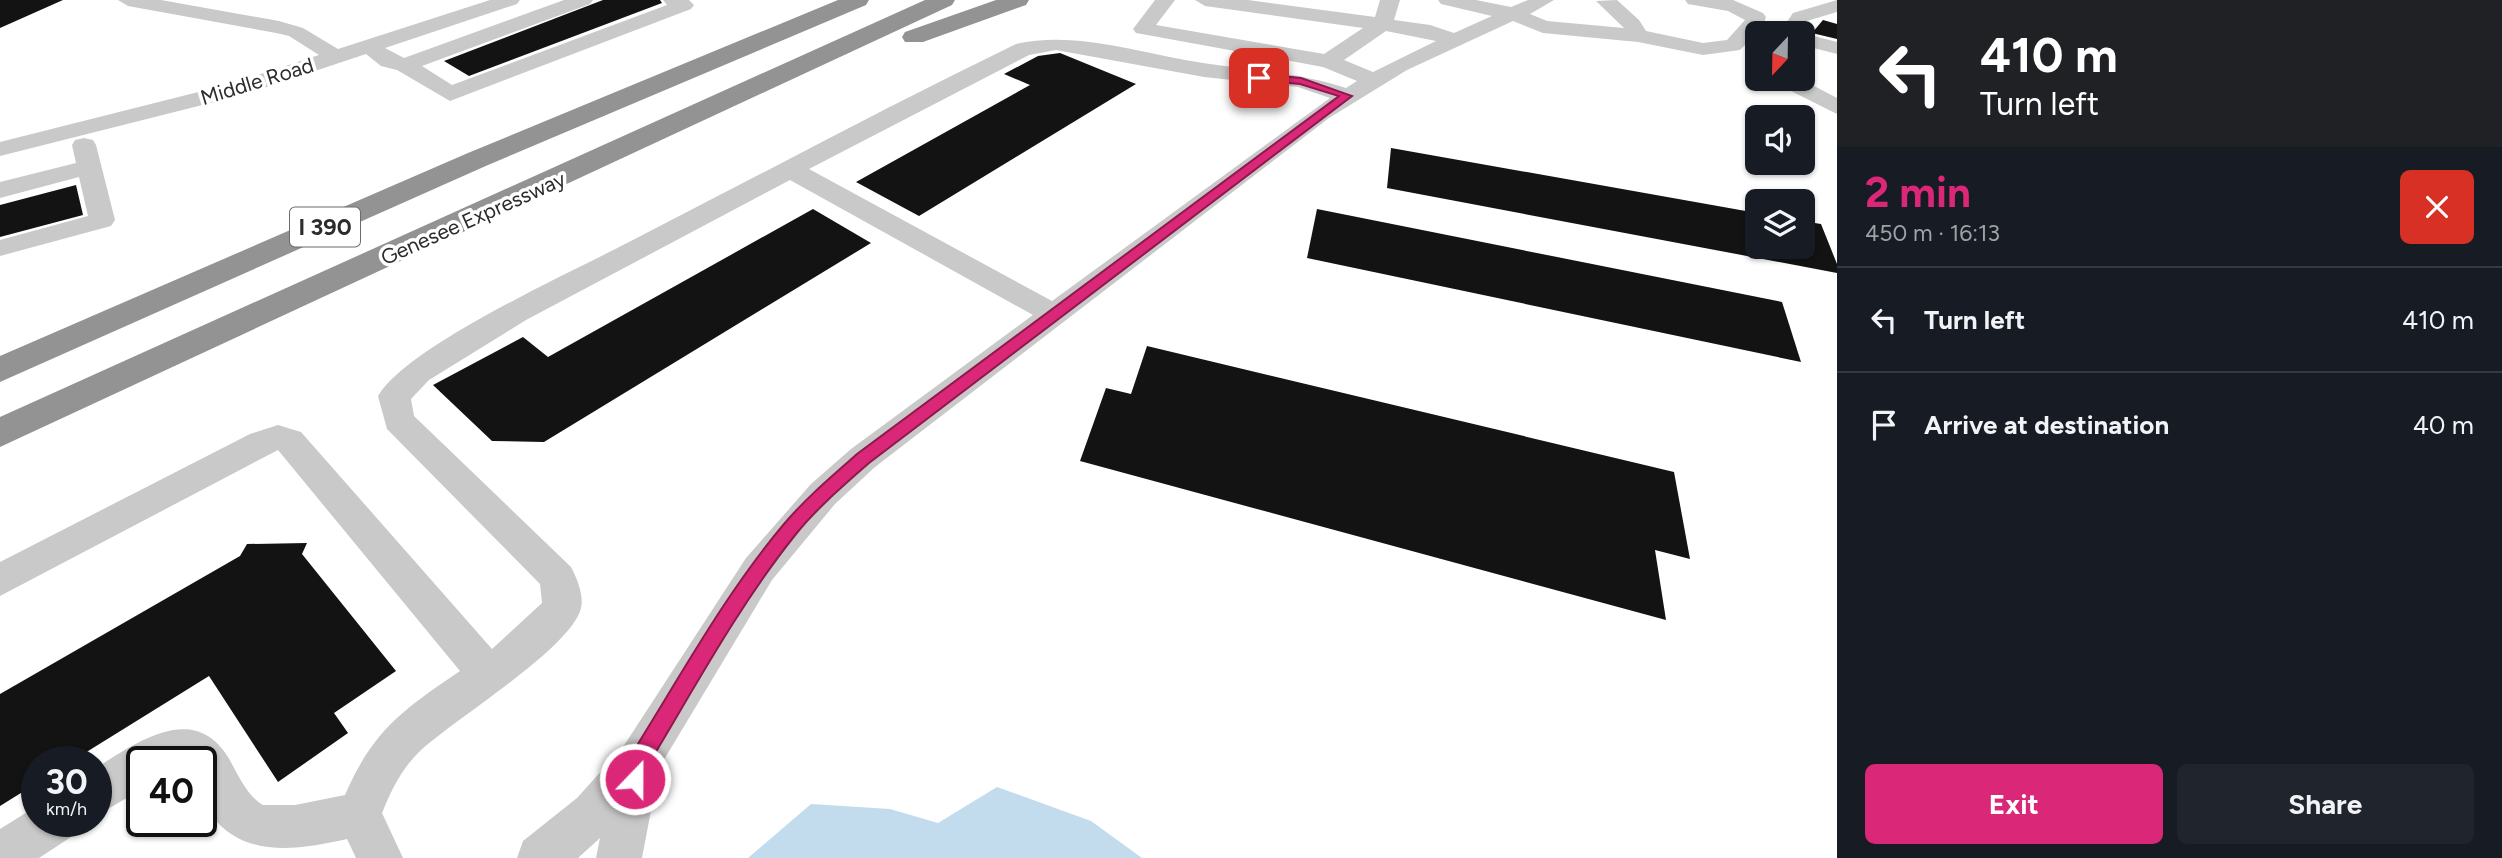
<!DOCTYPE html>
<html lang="en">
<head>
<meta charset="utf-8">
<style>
  :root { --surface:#171b24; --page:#20242c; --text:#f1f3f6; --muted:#9ea1a6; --line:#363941; --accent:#db2777 }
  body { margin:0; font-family:Figtree,sans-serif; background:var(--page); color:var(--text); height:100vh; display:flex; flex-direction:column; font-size:26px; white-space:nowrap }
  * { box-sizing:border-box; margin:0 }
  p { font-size:23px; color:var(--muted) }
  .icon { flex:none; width:38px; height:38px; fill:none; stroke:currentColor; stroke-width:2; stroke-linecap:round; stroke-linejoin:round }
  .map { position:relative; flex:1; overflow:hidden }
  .sheet { display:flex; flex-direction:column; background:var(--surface); width:665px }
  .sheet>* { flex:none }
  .guide { background:#202124; color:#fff; overflow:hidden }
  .needle { width:46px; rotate:202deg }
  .tools { position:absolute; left:1745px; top:21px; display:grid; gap:14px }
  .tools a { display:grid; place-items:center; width:70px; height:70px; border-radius:10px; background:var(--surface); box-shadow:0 2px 5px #0004; font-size:35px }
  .speed { position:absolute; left:21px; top:746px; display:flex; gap:14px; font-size:35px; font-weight:700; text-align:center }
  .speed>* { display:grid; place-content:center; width:91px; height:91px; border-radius:50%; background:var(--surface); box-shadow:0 2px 5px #0004; line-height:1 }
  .speed small { font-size:18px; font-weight:400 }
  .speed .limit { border:4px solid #111; border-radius:10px; background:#fff; color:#111 }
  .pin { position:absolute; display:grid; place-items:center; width:60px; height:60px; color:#fff; margin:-30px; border-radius:14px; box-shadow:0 4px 10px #0006 }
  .me { position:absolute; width:77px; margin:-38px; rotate:22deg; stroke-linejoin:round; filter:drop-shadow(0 0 5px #0008) }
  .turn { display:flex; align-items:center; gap:24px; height:147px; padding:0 28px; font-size:32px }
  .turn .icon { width:91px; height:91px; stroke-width:2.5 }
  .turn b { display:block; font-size:49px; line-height:60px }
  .round { display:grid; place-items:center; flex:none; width:74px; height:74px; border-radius:10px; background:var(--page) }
  .summary { display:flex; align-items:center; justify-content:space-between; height:119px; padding:0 28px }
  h1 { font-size:42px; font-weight:700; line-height:52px; color:var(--accent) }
  .button { display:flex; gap:14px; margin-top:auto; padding:14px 28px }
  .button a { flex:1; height:80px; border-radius:10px; background:var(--accent); color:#fff; font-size:28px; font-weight:700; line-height:80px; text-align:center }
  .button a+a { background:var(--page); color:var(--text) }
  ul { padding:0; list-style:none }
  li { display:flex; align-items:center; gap:21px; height:105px; padding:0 28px; border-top:2px solid var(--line) }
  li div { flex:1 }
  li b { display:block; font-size:26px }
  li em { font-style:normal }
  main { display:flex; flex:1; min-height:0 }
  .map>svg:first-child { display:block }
</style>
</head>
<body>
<main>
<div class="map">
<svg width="1837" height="858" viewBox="0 0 1837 858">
  <rect width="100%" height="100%" fill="#fff"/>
  <path fill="#c2dced" d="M997,787L1091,821L1142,858H748L811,804L890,809L938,823Z"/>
  <g fill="#131313">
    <path d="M0,0H63L0,28Z"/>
    <path d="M603,0H660L662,3L469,76L444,61Z"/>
    <path d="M1823,20L1837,24V39L1812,33Z"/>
    <path d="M1060,53L1136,84L919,216L856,182L1030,85L1004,74L1038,56Z"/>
    <path d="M1391,148L1757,213V247H1802V221L1821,224L1837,264V273L1387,188Z"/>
    <path d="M76,185L83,215L0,237V205Z"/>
    <path d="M813,209L871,243L544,442L492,441L433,385L523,337L548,357Z"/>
    <path d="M1317,209L1782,302L1801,362L1307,258Z"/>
    <path d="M1147,346L1674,472L1690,559L1655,550L1666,620L1080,461L1106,388L1131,394Z"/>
    <path d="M307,543L302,554L396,671L334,713L348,733L278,782L209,676L72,761H37V783L0,806V694L240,556L247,544Z"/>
  </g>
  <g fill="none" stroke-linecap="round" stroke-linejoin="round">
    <g fill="#c9c9c9" fill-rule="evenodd">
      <path d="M118,0H161L279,21L303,28L338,49L490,0H520L517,4L385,48L404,58L564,0H593L590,4L422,66L452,85L667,5L663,0H689L694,5L691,9L450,101L397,70L381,66L366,54L246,94L0,156V142L230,84L319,55L289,36L276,33L128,6Z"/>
      <path d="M1155,0H1175L1156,25L1324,54L1363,28L1205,6L1195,0H1248L1375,17L1380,0H1400L1394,20L1430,25L1454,33L1492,16L1441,4L1438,0H1476L1511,7L1528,0H1554L1530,14L1547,21L1624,28L1596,1L1617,0L1639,20L1646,31L1703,43L1727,40L1745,20L1728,11L1688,4L1685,0H1733L1763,13L1766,17L1762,28L1740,50L1703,55L1638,42L1543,33L1513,21L1407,70L1329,118L875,467L835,504L772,580L659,768L642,858H596L600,838L578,858H517L523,841L577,798L623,747L746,558L811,484L851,449L1033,315L790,180L526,320L429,380L411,399L414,416L571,567C577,578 584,596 581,608C572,648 451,721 418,753C401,770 391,791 382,813L403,858H356L347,839C302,849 250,858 217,822C211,815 203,803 201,794C199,784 201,772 201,761H142V789L96,816V768C136,743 193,701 228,757C238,774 246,795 263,805H295L345,795C373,730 404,709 460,671L278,450L0,596V562L250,434L278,425L301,432L492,649L542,603L540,584L387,429L378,396C407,346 572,272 629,242C758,176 886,107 1016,44C1076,30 1143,54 1203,63C1253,71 1297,72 1346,88L1357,81L1323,67L1136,33L1133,29ZM1386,31L1436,41L1373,72L1344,60ZM1056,50L1204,77L1298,87L1330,98L1052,301L809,169L1029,55Z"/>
      <path d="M1837,0V12L1807,21L1805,25L1810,35L1837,42V54L1802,45V33H1790L1784,26L1793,13Z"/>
      <path d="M1774,79H1801L1837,98V114L1777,84Z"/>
      <path d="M84,138L93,140L96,145L115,220L111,226L0,256V240L88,216L79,177L0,198V182L76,163L72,145L75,140Z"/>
      <path d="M37,806V821H78L71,837L39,858H0V829Z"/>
    </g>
    <g fill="#939393" fill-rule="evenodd">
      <path d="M838,0H869L866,5L488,165L0,382V356L468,153Z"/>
      <path d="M925,0H955L952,5L0,447V417Z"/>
      <path d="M996,0H1029L1026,5L923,42H905L902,37L905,32Z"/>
    </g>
  </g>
  <path fill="#db2777" stroke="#8e194d" stroke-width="2" d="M1259,74L1301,78L1352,96L869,463C844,485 817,508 796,534C739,605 695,687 648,765L642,787L635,790L627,787L624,779L631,755C680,677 725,594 784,524C806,498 832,476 857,454L1339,96L1300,84L1256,80L1254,78Z"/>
  <g text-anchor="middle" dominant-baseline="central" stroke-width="7" stroke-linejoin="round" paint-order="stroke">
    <g font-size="21" fill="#2c2c2c" stroke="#fff">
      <text transform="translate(257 81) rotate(-17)">Middle Road</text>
      <text transform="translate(473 218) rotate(-24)">Genesee Expressway</text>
    </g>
    <rect fill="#fff" stroke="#6b6b6b" stroke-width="2" x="290" y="207.5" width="70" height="39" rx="5"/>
    <g font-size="23" font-weight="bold" fill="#2c2c2c">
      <text x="325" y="227">I 390</text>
    </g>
  </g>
</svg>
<div class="tools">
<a><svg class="needle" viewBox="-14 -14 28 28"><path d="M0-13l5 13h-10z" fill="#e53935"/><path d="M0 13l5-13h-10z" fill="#9ea1a6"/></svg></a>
<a><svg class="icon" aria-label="sound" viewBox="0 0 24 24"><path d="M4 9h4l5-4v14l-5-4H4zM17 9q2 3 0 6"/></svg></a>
<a><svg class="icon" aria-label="layers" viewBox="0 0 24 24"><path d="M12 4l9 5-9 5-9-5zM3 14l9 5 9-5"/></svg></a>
</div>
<div class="speed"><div>30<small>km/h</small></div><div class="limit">40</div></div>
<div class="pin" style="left:1259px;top:78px;background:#d93025"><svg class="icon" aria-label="arrive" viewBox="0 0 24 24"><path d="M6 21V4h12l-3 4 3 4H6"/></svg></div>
<svg class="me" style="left:635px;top:779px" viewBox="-20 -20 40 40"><circle r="17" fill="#db2777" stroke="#fff" stroke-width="3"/><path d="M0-11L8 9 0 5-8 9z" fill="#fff"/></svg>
</div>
<section class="sheet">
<div class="guide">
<div class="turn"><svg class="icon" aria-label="left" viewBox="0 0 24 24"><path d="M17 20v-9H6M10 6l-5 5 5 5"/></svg><div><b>410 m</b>Turn left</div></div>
</div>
<div class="summary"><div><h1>2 min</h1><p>450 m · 16:13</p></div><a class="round" style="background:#d93025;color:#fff"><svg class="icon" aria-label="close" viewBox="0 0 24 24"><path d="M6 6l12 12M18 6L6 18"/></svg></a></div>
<ul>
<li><svg class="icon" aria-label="left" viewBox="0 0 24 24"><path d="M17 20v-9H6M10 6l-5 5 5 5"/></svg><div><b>Turn left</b></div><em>410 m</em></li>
<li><svg class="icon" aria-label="arrive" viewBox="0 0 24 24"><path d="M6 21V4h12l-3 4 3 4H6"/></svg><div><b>Arrive at destination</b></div><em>40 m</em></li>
</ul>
<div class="button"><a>Exit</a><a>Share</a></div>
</section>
</main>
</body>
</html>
